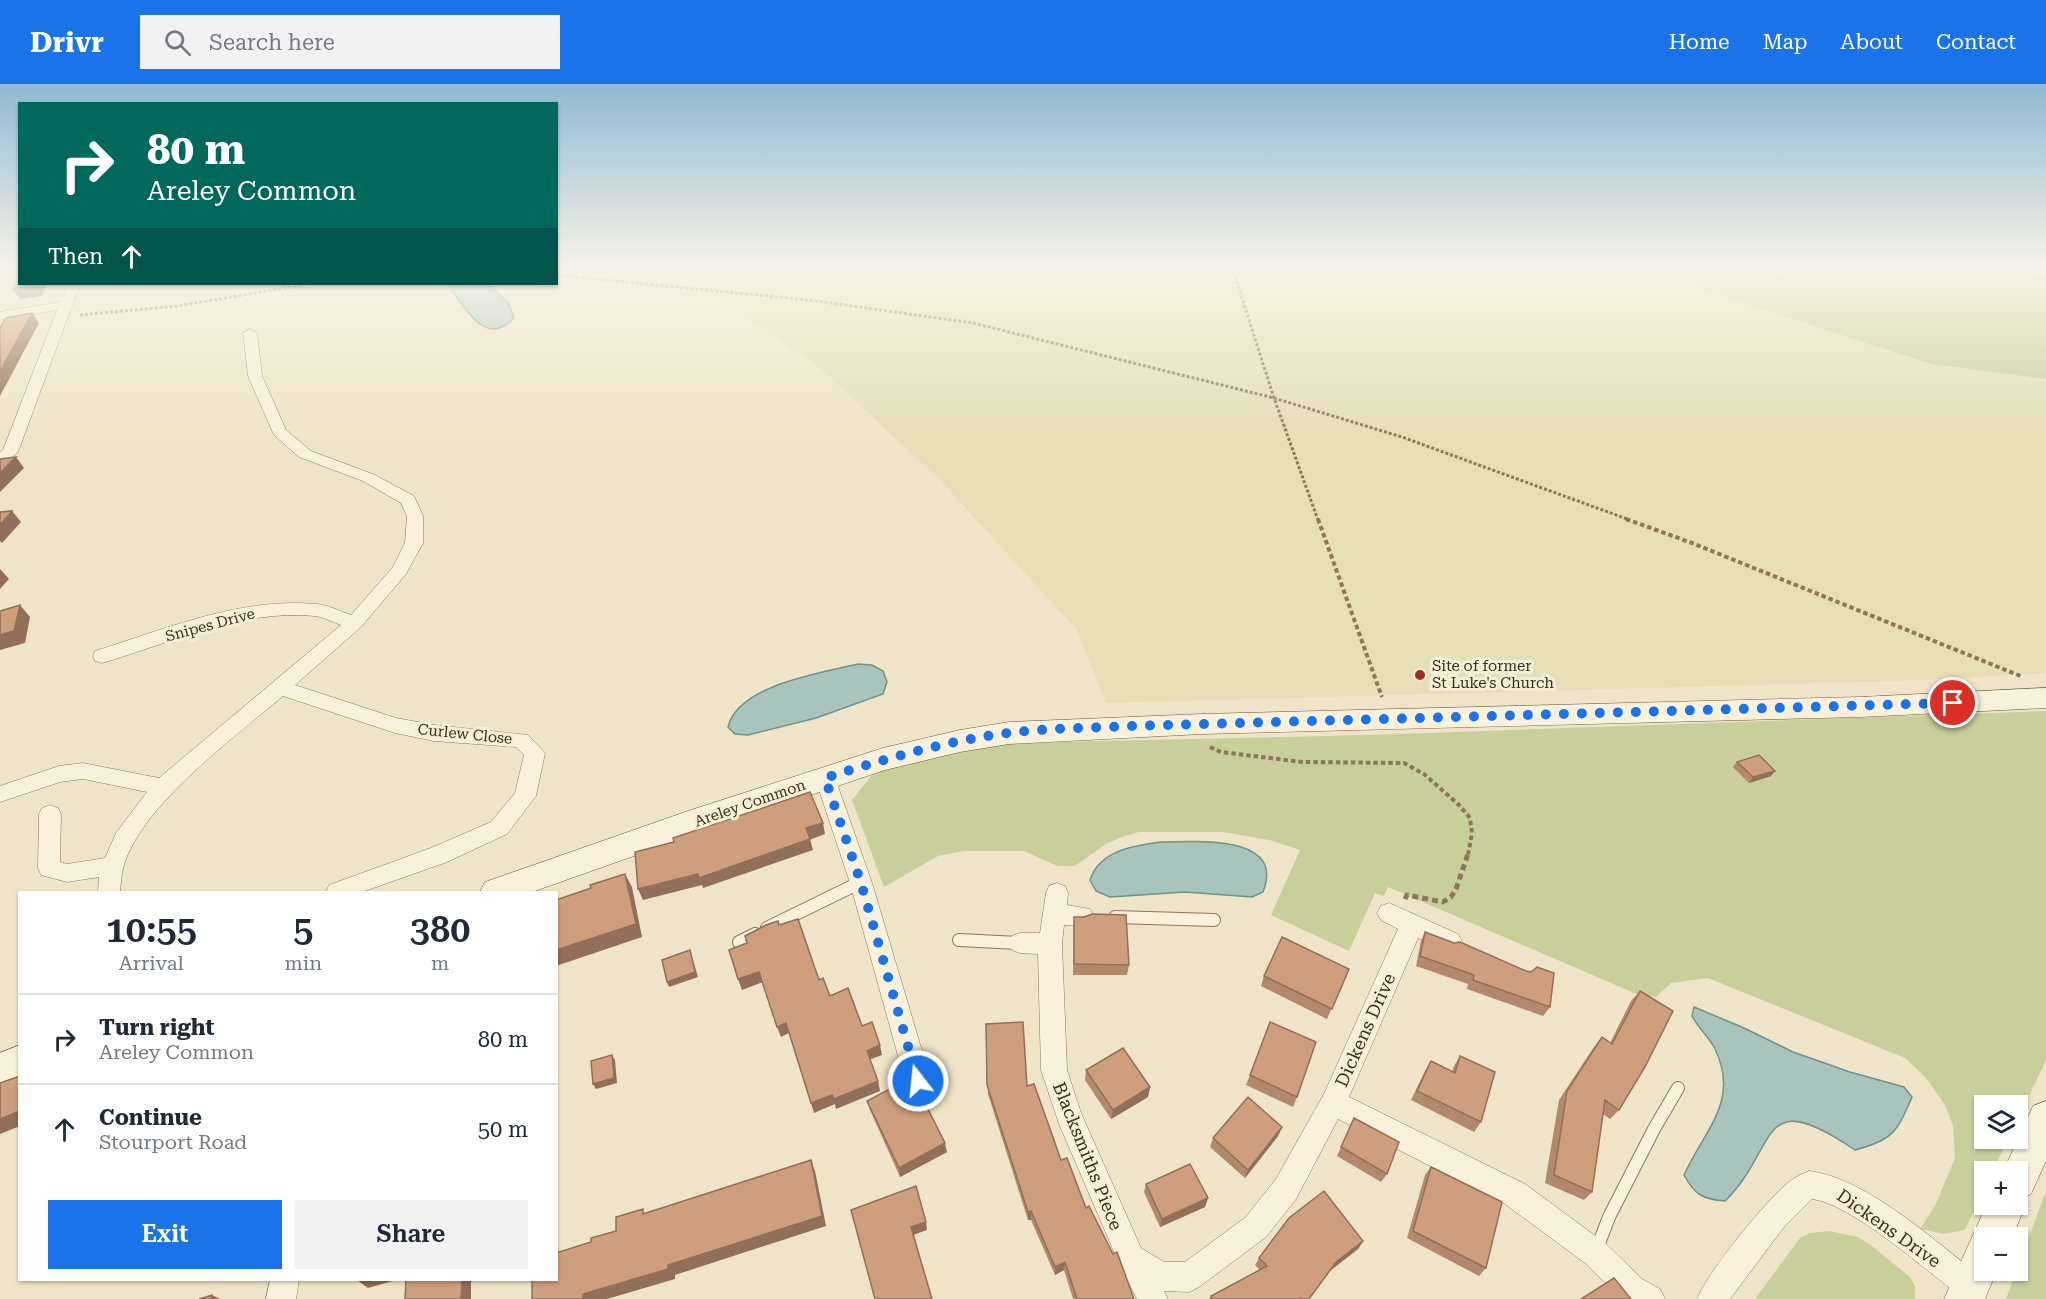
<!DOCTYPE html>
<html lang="en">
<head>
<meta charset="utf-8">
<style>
  :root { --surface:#fff; --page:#f2f2f3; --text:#1f2937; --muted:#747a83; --line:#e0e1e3; --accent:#1a73e8 }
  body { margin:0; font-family:"Roboto Serif",serif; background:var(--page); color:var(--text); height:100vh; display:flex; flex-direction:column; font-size:22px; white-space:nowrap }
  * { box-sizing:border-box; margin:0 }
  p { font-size:20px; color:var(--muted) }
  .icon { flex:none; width:33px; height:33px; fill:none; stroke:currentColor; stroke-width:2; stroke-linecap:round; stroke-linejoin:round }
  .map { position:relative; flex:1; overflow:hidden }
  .drawer { position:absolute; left:18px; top:807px; width:540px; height:390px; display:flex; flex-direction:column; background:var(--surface); border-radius:0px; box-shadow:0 2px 4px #0004 }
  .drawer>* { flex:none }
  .banner { position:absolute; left:18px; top:18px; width:540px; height:183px; border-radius:0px; box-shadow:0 2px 4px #0004; background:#00695c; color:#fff; overflow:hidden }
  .tools { position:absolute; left:1974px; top:1011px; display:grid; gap:12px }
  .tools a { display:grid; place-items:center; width:54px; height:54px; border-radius:0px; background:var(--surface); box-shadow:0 2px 4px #0004; font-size:30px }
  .pin { position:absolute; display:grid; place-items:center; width:51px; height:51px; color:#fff; margin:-26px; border:3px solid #fff; border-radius:50%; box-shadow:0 2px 6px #0007 }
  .me { position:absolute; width:66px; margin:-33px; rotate:344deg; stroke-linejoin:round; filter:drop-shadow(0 0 4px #0008) }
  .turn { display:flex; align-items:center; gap:21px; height:126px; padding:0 30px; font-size:27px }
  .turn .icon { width:78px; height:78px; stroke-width:2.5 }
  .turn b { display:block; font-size:42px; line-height:51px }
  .then { display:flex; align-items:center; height:57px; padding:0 30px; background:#0003; gap:12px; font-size:22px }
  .eta { display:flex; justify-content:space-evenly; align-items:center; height:102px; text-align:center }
  .eta b { font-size:36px; font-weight:600; line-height:42px }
  .action { display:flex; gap:12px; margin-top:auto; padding:12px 30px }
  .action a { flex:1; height:69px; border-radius:0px; background:var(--accent); color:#fff; font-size:24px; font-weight:600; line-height:69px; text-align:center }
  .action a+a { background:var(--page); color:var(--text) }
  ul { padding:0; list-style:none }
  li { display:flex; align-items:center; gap:18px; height:90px; padding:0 30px; border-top:2px solid var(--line) }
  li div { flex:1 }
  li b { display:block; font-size:22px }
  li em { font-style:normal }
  header { display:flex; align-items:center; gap:36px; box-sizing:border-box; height:84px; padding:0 30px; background:var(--accent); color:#fff }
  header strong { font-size:28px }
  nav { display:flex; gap:33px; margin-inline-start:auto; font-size:21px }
  .search { width:420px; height:54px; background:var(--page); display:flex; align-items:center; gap:15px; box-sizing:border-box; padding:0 21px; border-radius:0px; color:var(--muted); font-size:22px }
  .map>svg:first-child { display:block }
</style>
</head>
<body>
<header>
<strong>Drivr</strong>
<div class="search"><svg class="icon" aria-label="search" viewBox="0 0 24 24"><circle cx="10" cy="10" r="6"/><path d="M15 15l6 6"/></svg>Search here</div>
<nav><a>Home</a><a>Map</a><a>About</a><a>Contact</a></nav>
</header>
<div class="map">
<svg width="2046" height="1215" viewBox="0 0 2046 1215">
  <rect width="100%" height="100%" fill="#f0e4c8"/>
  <path fill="#e6deb5" d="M671,183H1655L1707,207L1931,280L2046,295V589L1898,597L1106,619L1077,546L940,396L819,283Z"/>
  <g fill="#c9cf9b">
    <path d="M1655,183H2046V295L1931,280L1707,207Z"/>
    <path d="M2046,627V976L2018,1035V1022H1984V1054L2008,1055L1993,1087L1984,1088V1105L1965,1146L1944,1150L1920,1145L1935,1122L1955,1074L1953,1042L1945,1021L1926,994L1905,974L1708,894L1671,899L1656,913L1641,912L1388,803L1384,812L1375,809L1349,867L1271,831L1300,766L1269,756L1224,748H1139L1122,753L1106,760L1075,782H1057L1024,767H964L938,772L884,803L852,716L871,692L882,687L963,666L1008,659L1369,651Z"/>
    <path d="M2046,1107V1215H2006Z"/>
    <path d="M1829,1147L1858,1153L1872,1162L1910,1193L1915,1202V1215H1755L1800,1154L1810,1149Z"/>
  </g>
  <g fill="#a9c4bc" stroke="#6f938a" stroke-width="1.5">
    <path d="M451,200H487L508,218L514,234C484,265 466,222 449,204Z"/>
    <path d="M858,580L872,581L883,587L887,598L883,610L816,634L748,651L735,650L728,643C738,601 821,589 858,580Z"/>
    <path d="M1161,758C1194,758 1286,749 1263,808L1252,813L1185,808L1110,813L1096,807L1090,796C1100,766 1133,762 1161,758Z"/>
    <path d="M1694,923L1744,944L1793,968L1850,988L1904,1003L1912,1013C1897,1048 1893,1056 1855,1066C1756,999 1780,1063 1725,1117C1702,1115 1695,1111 1684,1091C1705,1045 1741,1016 1714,963C1708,952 1698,944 1692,932Z"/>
  </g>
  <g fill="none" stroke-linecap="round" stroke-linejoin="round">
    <defs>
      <g id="lane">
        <path d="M1115,833L1214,836"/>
        <path d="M767,844L859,799"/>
        <path d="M959,856L1020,859"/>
        <path d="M739,858L755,850"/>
        <path d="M1596,1167L1609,1133L1654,1045L1678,1004"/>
      </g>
      <g id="street">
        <path d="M68,200H80L18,368L6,378L0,380V368L3,366L57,226L0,236V228L61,218Z"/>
        <path d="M250,245L257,249L262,292L286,346L311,367L375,391L414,412L423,432V459L406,490L361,543L295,601L396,634L434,641L528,651L545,669L536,712L507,750L447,778L362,808H326L329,801L431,764L491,738L515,709L524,671L516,663L434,657L395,649L283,612C235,653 142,721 124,781C121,790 121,800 120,808H98L99,793L67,798L41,791L38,784L39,730L42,724L50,721L58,724L61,730L60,778L67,780L105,774L116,749L147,708L83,695L60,698L0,718V702L59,682L83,679L159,694L341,541C333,538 323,533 315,532C241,525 171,559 102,579L95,577L93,572L95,567C166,545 241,513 316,520C328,521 340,527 351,531L393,483L405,459L407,432L401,419L363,397L299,373L274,351L248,292L243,249Z"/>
        <path d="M825,686L832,688L835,694L872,799L931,997L927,1006L918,1010L909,1006L905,997L850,799L815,694L818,688Z"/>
        <path d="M1057,799L1065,802L1068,809L1067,821L1090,825L1094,832L1090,839L1082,842L1064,841L1062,860L1067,986L1081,1029L1141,1164L1164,1178H1185L1246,1133L1276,1095L1324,1010L1398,845L1381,836L1377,829L1381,822L1389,819L1458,850L1462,857L1458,864L1450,867L1418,854L1349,1013L1525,1100L1605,1159L1642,1195L1660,1205L1665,1215H1621L1585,1179L1505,1120L1338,1035L1296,1115L1266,1153L1199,1203L1189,1208L1164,1207L1168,1215H1137L1121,1184L1059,1040L1041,986L1038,870L1020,869L1012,866L1008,859L1012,852L1020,849H1040L1046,809L1049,802Z"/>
        <path d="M1809,1087C1865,1093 1936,1158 1980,1192L1985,1202L1980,1212L1974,1215L1960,1212C1927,1187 1850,1119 1812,1115L1784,1143L1730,1215H1697C1710,1185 1763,1120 1789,1098C1795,1093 1802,1090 1809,1087Z"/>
        <path d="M270,1196H299L296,1215H266Z"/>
      </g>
      <g id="secondary">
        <path d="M2046,604V624L1860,633L1202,650L1009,660L960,668L885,686L710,745L532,808H480L485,798L688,727L883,664L960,646L1009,638L1202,630L1860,613Z"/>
        <path d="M20,961V995L0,1003V969Z"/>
        <path d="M2046,1017V1077L2031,1110L2024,1114L2026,1120L2012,1154H1984V1186H1997L1985,1215H1944L1987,1120H2018V1088H2003L2033,1022Z"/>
      </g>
    </defs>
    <use href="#lane" stroke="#8d765c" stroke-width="14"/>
    <use href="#street" stroke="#8d765c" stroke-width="1"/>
    <use href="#secondary" stroke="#6f573f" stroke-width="1"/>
    <g stroke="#8d765c" stroke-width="3" stroke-dasharray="3 2" stroke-linecap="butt">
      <path d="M1232,183L1274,314L1318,436"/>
      <path d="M556,191L817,217L973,239L1274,314L1402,353L1630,436"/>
      <path d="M80,231L177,222L309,200"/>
    </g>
    <g stroke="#8d765c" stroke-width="4" stroke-dasharray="4.5 3" stroke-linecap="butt">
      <path d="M1318,435L1382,613"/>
      <path d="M1626,435L1692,459L2023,593"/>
      <path d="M1210,663L1221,668L1302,678L1404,679L1424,690L1459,721L1470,734L1472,749L1468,771"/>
    </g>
    <path stroke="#8d765c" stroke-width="5" stroke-dasharray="6 4" stroke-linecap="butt" d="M1405,815L1407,811L1443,818L1451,813L1456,805L1468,770"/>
    <use href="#lane" stroke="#faf1dc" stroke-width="12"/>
    <use href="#street" fill="#faf1dc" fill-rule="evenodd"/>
    <use href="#secondary" fill="#faf1dc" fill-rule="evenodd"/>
  </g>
  <g fill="#b2896c">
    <path d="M1737,678L1771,692L1749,699L1733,683Z"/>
    <path d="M1074,833L1129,881L1127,891H1073Z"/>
    <path d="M1425,848L1550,923L1543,932L1467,905L1468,900L1416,882L1421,857Z"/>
    <path d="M1349,885L1327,935L1261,902L1264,892Z"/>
    <path d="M1640,907L1619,1026L1610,1035L1603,1030L1592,1108L1584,1116L1545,1099L1559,1016L1594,963L1602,953L1610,959L1631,917Z"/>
    <path d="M986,940L1027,1002L1061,1076L1134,1215H1073L1064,1186L1055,1191L1031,1136H1028L988,1010Z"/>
    <path d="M1460,972L1481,1038L1474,1048L1411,1016L1425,987L1431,977L1452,988L1454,982Z"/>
    <path d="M1086,986L1150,1003L1148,1013L1111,1035L1085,996Z"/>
    <path d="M1250,991L1297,1013L1293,1023L1246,1001Z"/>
    <path d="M867,1017L947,1068L900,1093L870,1026Z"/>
    <path d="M1354,1034L1387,1090L1381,1098L1337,1072Z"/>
    <path d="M1282,1043L1278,1052L1245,1094L1210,1063L1213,1054Z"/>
    <path d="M1431,1083L1486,1184L1479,1192L1407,1154L1425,1091Z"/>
    <path d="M1146,1100L1208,1114L1205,1123L1160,1143L1144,1108Z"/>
    <path d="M1363,1157L1358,1165L1331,1186L1309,1215H1209L1211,1212L1260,1186L1255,1181L1259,1174Z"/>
  </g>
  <g fill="#916f58">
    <path d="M36,200H47L42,212L20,215L13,205Z"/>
    <path d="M32,229L39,239L0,312V287Z"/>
    <path d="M16,373L24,384L0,408V389Z"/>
    <path d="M12,427L21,438L2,459L0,457V441Z"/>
    <path d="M0,485L9,495L0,505Z"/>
    <path d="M20,521L30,533L25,559L0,566V551Z"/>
    <path d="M1775,687L1771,692L1749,699L1753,693Z"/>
    <path d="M823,739L825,750L809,756L806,744Z"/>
    <path d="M810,755L813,766L703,804L702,801L643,816L638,805Z"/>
    <path d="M625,790L632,803L642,853L556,882V866Z"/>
    <path d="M690,866L698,893L669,903L667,898Z"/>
    <path d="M759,888L763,898L742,906L738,895Z"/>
    <path d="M786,939L789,949L781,953L777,943Z"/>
    <path d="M880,961L882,971L869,976L867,967Z"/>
    <path d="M612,971L615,976L617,999L596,1005L593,1000Z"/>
    <path d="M878,997L880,1007L836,1025L835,1020L814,1029L811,1019L832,1011Z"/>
    <path d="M1150,1003L1148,1013L1111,1035L1113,1026Z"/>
    <path d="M20,1027V1042L0,1050V1035Z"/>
    <path d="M1282,1043L1278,1052L1245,1094L1248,1086Z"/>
    <path d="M945,1059L947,1068L900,1093L899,1084Z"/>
    <path d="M811,1076L815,1087L826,1142L675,1191V1195L607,1215H583V1210L668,1181Z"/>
    <path d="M1208,1114L1205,1123L1160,1143L1162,1135Z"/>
    <path d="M1031,1127V1136H1028V1128Z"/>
    <path d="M926,1138L927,1146L913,1151L911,1143Z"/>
    <path d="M1363,1157L1358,1165L1331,1186L1336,1178Z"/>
    <path d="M1065,1178L1064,1186L1055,1191V1183Z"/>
    <path d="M357,1196H396L368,1204Z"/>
    <path d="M462,1196H471V1215H461Z"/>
    <path d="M212,1211L220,1215H211Z"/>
  </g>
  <g fill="#cf9f7d" stroke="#916f58" stroke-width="1.5">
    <path d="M20,192V200H36L35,202L13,205Z"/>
    <path d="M32,229L0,287V244L6,234Z"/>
    <path d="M16,373L0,389V375Z"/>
    <path d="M12,427L0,441V428Z"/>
    <path d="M20,521L14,547L0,551V527Z"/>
    <path d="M1759,671L1775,687L1753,693L1737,678Z"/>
    <path d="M810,708L823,739L806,744L810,755L699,794L698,790L638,805L635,768L674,758L673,754Z"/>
    <path d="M625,790L636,840L556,866V816L591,804L590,801Z"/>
    <path d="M1092,830L1126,831L1129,881L1074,880V833H1084Z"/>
    <path d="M798,835L819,896L823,894L830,912L848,904L862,942L872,938L880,961L867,967L878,997L834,1015L832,1011L811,1019L786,939L777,943L759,888L738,895L729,866L747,859L745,852L766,841L778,837L779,841Z"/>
    <path d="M1425,848L1454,859L1460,858L1526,887L1531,888L1537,883L1554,889L1550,923L1473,896L1474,891L1420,872Z"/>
    <path d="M1282,853L1349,885L1332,925L1264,892Z"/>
    <path d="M690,866L695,888L667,898L662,876Z"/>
    <path d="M1640,907L1673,927L1645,983L1619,1026L1605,1016L1592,1108L1554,1091L1567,1007L1602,953L1612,960Z"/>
    <path d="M1023,938L1027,1002L1034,1000L1061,1076L1067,1074L1086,1124L1089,1122L1113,1170L1117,1168L1134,1215H1077L1065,1178L1055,1183L1031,1127L1028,1128L987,1001L986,940Z"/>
    <path d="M1270,938L1316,958L1297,1013L1250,991Z"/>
    <path d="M1123,964L1150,1003L1113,1026L1086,986Z"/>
    <path d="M612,971L614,994L593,1000L591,977Z"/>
    <path d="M1460,972L1495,988L1481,1038L1417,1007L1431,977L1455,989Z"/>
    <path d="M20,992V1027L0,1035V999Z"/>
    <path d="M905,997L917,1003L945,1059L899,1084L867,1017Z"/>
    <path d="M1248,1013L1282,1043L1248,1086L1213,1054Z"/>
    <path d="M1354,1034L1399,1058L1387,1090L1341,1063Z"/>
    <path d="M811,1076L822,1132L668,1181V1185L583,1210V1215H532V1196H556V1169L591,1158V1154L616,1147V1133L643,1125V1130Z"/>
    <path d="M1190,1080L1208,1114L1162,1135L1146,1100Z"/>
    <path d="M1431,1083L1502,1118L1486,1184L1413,1147Z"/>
    <path d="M916,1102L926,1138L911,1143L932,1215H875L851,1126Z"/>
    <path d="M1324,1107L1363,1157L1336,1178L1309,1215H1302L1301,1214L1299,1215H1212L1211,1212L1267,1182L1259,1174L1289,1134Z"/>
    <path d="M1614,1194L1631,1215H1581Z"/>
    <path d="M406,1196H462L461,1215H405Z"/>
    <path d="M212,1211L211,1215H199Z"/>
  </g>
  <linearGradient id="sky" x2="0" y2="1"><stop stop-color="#8fbad6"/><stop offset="0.52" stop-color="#f8f3e6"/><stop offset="1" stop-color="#f8f3e6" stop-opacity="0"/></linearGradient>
  <rect width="2046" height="354" fill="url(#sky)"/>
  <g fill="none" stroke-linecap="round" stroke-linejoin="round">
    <path stroke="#1a73e8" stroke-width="10" stroke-dasharray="0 18" d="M918,997L861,799L825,694C885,675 946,657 1008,649C1049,644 1091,644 1132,642L1953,619"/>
  </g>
  <circle fill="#9e2a2b" stroke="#f7eed8" stroke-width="2" cx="1420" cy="591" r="6"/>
  <g text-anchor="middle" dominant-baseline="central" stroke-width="6" stroke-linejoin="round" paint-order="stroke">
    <g font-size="15" fill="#3d2e20" stroke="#f7eed8">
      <text transform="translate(210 541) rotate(-15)">Snipes Drive</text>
      <text transform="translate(465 650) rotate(6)">Curlew Close</text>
      <text transform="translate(750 719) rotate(-19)">Areley Common</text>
    </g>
    <g font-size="15" fill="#3d2e20" stroke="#f7eed8" text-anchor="start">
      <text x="1432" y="582">Site of former<tspan x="1432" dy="17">St Luke's Church</tspan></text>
    </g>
    <g font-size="18" fill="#3d2e20" stroke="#f7eed8">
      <text transform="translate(1365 946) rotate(-66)">Dickens Drive</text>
      <text transform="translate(1088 1072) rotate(68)">Blacksmiths Piece</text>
      <text transform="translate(1889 1144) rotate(35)">Dickens Drive</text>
    </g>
  </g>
</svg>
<div class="tools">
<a><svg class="icon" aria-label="layers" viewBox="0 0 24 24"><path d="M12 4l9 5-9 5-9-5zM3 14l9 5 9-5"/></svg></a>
<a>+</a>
<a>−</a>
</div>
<div class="pin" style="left:1953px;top:619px;background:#d93025"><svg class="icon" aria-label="arrive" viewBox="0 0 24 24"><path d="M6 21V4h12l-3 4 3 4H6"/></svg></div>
<svg class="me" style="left:918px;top:997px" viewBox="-20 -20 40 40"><circle r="17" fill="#1a73e8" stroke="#fff" stroke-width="3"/><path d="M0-11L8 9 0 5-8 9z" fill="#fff"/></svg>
<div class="banner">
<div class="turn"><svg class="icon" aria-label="right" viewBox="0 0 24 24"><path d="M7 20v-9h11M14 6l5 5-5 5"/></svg><div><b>80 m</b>Areley Common</div></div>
<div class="then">Then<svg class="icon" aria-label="ahead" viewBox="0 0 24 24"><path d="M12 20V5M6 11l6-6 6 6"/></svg></div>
</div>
<section class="drawer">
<div class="eta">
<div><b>10:55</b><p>Arrival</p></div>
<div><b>5</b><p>min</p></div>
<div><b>380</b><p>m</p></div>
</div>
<ul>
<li><svg class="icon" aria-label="right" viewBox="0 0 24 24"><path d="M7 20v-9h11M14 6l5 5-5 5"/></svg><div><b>Turn right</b><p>Areley Common</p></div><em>80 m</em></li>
<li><svg class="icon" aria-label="ahead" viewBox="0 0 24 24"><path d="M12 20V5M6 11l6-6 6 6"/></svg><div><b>Continue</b><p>Stourport Road</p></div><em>50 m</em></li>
</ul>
<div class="action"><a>Exit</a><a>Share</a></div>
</section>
</div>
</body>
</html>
